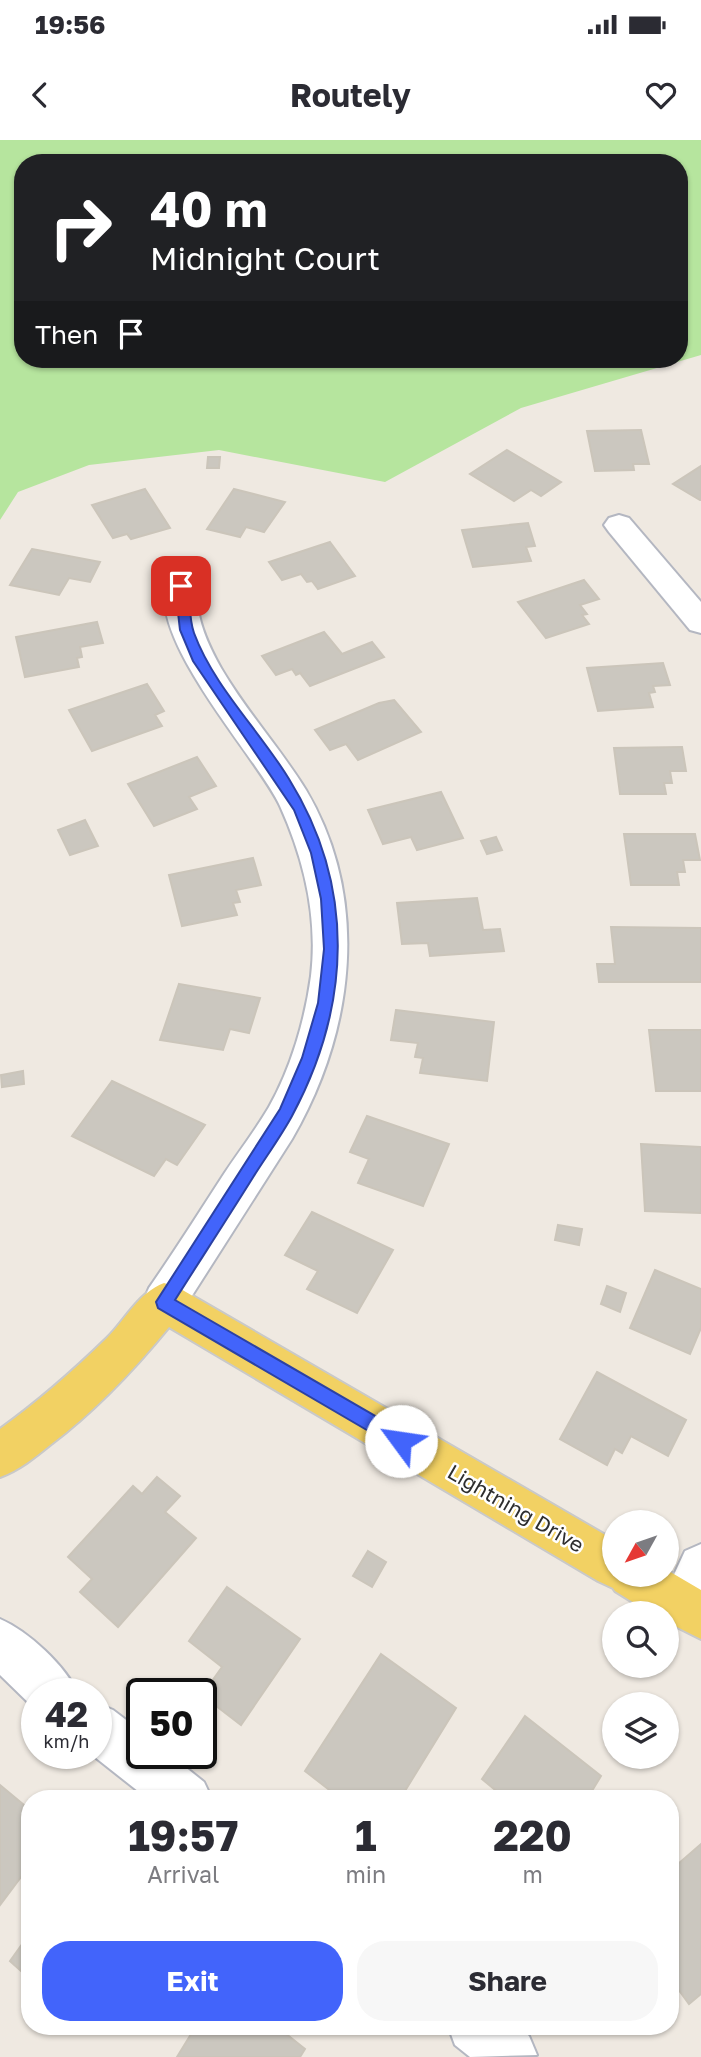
<!DOCTYPE html>
<html lang="en">
<head>
<meta charset="utf-8">
<style>
  :root { --surface:#fff; --page:#f7f7f7; --text:#2b2b33; --muted:#7c7c81; --accent:#4264fb }
  body { margin:0; font-family:"Golos Text",sans-serif; background:var(--page); color:var(--text); height:100vh; display:flex; flex-direction:column; font-size:26px; white-space:nowrap }
  * { box-sizing:border-box; margin:0 }
  p { font-size:23px; color:var(--muted) }
  .icon { flex:none; width:38px; height:38px; fill:none; stroke:currentColor; stroke-width:2; stroke-linecap:round; stroke-linejoin:round }
  .map { position:relative; flex:1; overflow:hidden }
  .side { position:absolute; left:21px; top:1650px; width:658px; height:245px; display:flex; flex-direction:column; background:var(--surface); border-radius:28px; box-shadow:0 2px 5px #0004 }
  .side>* { flex:none }
  .top-card { position:absolute; left:14px; top:14px; width:674px; height:214px; border-radius:28px; box-shadow:0 2px 5px #0004; background:#202124; color:#fff; overflow:hidden }
  .needle { width:46px; rotate:230deg }
  .tools { position:absolute; left:602px; top:1370px; display:grid; gap:14px }
  .tools a { display:grid; place-items:center; width:77px; height:77px; border-radius:50%; background:var(--surface); box-shadow:0 2px 5px #0004; font-size:35px }
  .speed { position:absolute; left:21px; top:1538px; display:flex; gap:14px; font-size:35px; font-weight:700; text-align:center }
  .speed>* { display:grid; place-content:center; width:91px; height:91px; border-radius:50%; background:var(--surface); box-shadow:0 2px 5px #0004; line-height:1 }
  .speed small { font-size:18px; font-weight:400 }
  .speed .limit { border:4px solid #111; border-radius:10px; background:#fff; color:#111 }
  .pin { position:absolute; display:grid; place-items:center; width:60px; height:60px; color:#fff; margin:-30px; border-radius:14px; box-shadow:0 4px 10px #0006 }
  .me { position:absolute; width:77px; margin:-38px; rotate:301deg; stroke-linejoin:round; filter:drop-shadow(0 0 5px #0008) }
  .turn { display:flex; align-items:center; gap:24px; height:147px; padding:0 21px; font-size:32px }
  .turn .icon { width:91px; height:91px; stroke-width:2.5 }
  .turn b { display:block; font-size:49px; line-height:60px }
  .then { display:flex; align-items:center; height:66px; padding:0 21px; background:#0003; gap:14px; font-size:26px }
  .eta { display:flex; justify-content:space-evenly; align-items:center; height:119px; text-align:center }
  .eta b { font-size:42px; font-weight:700; line-height:49px }
  .button { display:flex; gap:14px; margin-top:auto; padding:14px 21px }
  .button a { flex:1; height:80px; border-radius:28px; background:var(--accent); color:#fff; font-size:28px; font-weight:700; line-height:80px; text-align:center }
  .button a+a { background:var(--page); color:var(--text) }
  .status { display:flex; justify-content:space-between; align-items:center; height:49px; padding:0 35px; background:var(--surface); direction:ltr }
  .status svg { height:19px; fill:currentColor }
  header { display:flex; justify-content:space-between; align-items:center; height:91px; padding:0 21px; background:var(--surface); font-size:32px; font-weight:700 }
  .map>svg:first-child { display:block }
</style>
</head>
<body>
<div class="status"><b>19:56</b><svg viewBox="0 0 49 12"><path d="M0 12V9h3v3zM5 12V6h3v6zM10 12V3h3v9zM15 12V0h3v12zM26 1h20v11H26zM47 4h2v5h-2z"/></svg></div>
<header><svg class="icon" aria-label="back" viewBox="0 0 24 24"><path d="M15 5l-7 7 7 7"/></svg>Routely<svg class="icon" aria-label="heart" viewBox="0 0 24 24"><path d="M12 20l-8-8c-3-5 5-10 8-4 3-6 11-1 8 4z"/></svg></header>
<div class="map">
<svg width="701" height="1917" viewBox="0 0 701 1917">
  <rect width="100%" height="100%" fill="#efe9e1"/>
  <path fill="#b6e59e" fill-rule="evenodd" d="M0,0H701V215L521,268L385,342L219,310L89,325L18,352L0,380ZM23,23H679V219H23Z"/>
  <g fill="#cbc7bf" stroke="#cbc5ba" stroke-width="2">
    <path d="M641,290L649,324H633L634,330L595,331L587,291Z"/>
    <path d="M507,310L561,342L541,356L531,350L514,361L470,334Z"/>
    <path d="M208,317H220L219,328H207Z"/>
    <path d="M701,326V360H700L673,344Z"/>
    <path d="M145,349L170,388L131,399L127,394L113,398L92,365Z"/>
    <path d="M234,349L285,362L264,392L246,387L240,397L207,389Z"/>
    <path d="M528,383L535,406L526,407L531,421L473,427L462,390Z"/>
    <path d="M330,402L355,436L318,449L312,441L307,442L301,434L282,440L269,422Z"/>
    <path d="M32,409L100,422L90,442L69,438L59,455L10,445Z"/>
    <path d="M584,440L599,459L580,465L587,474L582,475L589,484L546,498L518,462Z"/>
    <path d="M97,482L103,503L80,507L82,517L77,518L79,527L25,537L16,497Z"/>
    <path d="M324,492L342,514L372,502L384,517L310,546L300,533L296,535L292,529L276,535L262,516Z"/>
    <path d="M663,523L670,545L653,546L655,552L649,553L653,567L598,571L587,528Z"/>
    <path d="M147,544L164,571L155,575L162,586L92,611L69,570Z"/>
    <path d="M394,560L421,592L358,620L346,604L330,610L315,590L379,563Z"/>
    <path d="M682,607L686,631H670L672,643H664L666,654H620L614,608Z"/>
    <path d="M197,617L216,646L189,657L197,669L154,686L128,644Z"/>
    <path d="M441,652L463,698L417,710L411,697L383,704L368,670Z"/>
    <path d="M85,680L98,706L70,715L58,690Z"/>
    <path d="M624,694H695L700,720H683L685,732H677L679,745H631Z"/>
    <path d="M496,697L502,710L487,714L481,701Z"/>
    <path d="M253,718L261,745L236,750L240,762L233,763L237,775L182,786L169,735Z"/>
    <path d="M477,758L483,790L500,789L504,811L430,816L428,803L402,804L397,763Z"/>
    <path d="M611,787L701,788V842H599L597,824H615Z"/>
    <path d="M179,844L260,858L249,893L230,889L223,910L160,900Z"/>
    <path d="M396,870L494,882L487,941L420,933L423,918L415,917L418,903L391,900Z"/>
    <path d="M649,890H701V951H656Z"/>
    <path d="M23,931L24,944L2,947L1,935Z"/>
    <path d="M112,941L205,985L177,1025L166,1019L154,1036L72,996Z"/>
    <path d="M367,976L449,1004L423,1066L358,1043L369,1019L350,1012Z"/>
    <path d="M641,1004L701,1007V1073L645,1071Z"/>
    <path d="M312,1072L393,1110L357,1173L307,1149L318,1131L285,1115Z"/>
    <path d="M558,1085L582,1089L579,1105L555,1100Z"/>
    <path d="M655,1130L701,1149V1188L690,1214L630,1188Z"/>
    <path d="M607,1146L626,1153L620,1172L601,1164Z"/>
    <path d="M597,1232L686,1280L668,1316L631,1296L622,1313L615,1309L607,1325L560,1299Z"/>
    <path d="M157,1337L180,1356L165,1372L196,1398L118,1487L80,1452L92,1439L68,1417L133,1346L142,1354Z"/>
    <path d="M368,1411L386,1422L372,1447L353,1436Z"/>
    <path d="M227,1447L300,1499L241,1585L202,1555L222,1527L189,1501Z"/>
    <path d="M381,1514L456,1568L400,1659H341L305,1631Z"/>
    <path d="M525,1576L601,1636L587,1659H496L500,1654L482,1639Z"/>
    <path d="M0,1645L30,1670V1725L0,1765Z"/>
    <path d="M701,1704V1854L689,1864L670,1838V1731Z"/>
    <path d="M30,1793V1839L10,1821Z"/>
    <path d="M196,1886H282L280,1889L305,1909L300,1917H177Z"/>
  </g>
  <g fill="none" stroke-linecap="round" stroke-linejoin="round">
    <defs>
      <g id="minor">
        <path d="M619,375L629,378L701,462V493L690,490L609,392L604,385L609,378Z"/>
        <path d="M181,436L192,439C198,449 197,458 198,469C201,490 211,510 221,528C246,571 280,608 306,650C371,760 354,892 292,999L179,1176L164,1181L149,1176L143,1162L149,1148C174,1112 198,1074 222,1037C237,1014 255,991 269,967C291,928 305,880 311,836C318,777 304,719 280,666C258,618 139,490 170,439Z"/>
        <path d="M701,1404V1478L699,1481L683,1488L667,1481V1474H663L660,1465L685,1411Z"/>
        <path d="M0,1479C28,1491 66,1526 78,1554H37V1571L0,1535Z"/>
        <path d="M96,1563L113,1570L142,1592V1614H169L204,1642L212,1659H148L91,1614H96Z"/>
        <path d="M448,1886H517L529,1896L537,1915L470,1917L455,1905Z"/>
      </g>
      <path id="major" d="M164,1143L179,1148L614,1400V1435H667V1430L701,1450V1499L667,1482V1474H652L615,1451L613,1448L598,1441L169,1187C133,1231 95,1271 50,1305C34,1318 19,1330 0,1337V1289C39,1261 72,1232 107,1198C126,1179 138,1153 164,1143Z"/>
    </defs>
    <use href="#minor" stroke="#b4b7c1" stroke-width="4"/>
    <use href="#major" stroke="#c9c9c9" stroke-width="4"/>
    <use href="#minor" fill="#fff" fill-rule="evenodd"/>
    <use href="#major" fill="#f2d163" fill-rule="evenodd"/>
  </g>
  <path fill="#4264fb" stroke="#2b41a3" stroke-width="2" d="M181,441L188,446C190,461 189,479 194,493C214,547 260,591 289,639C356,747 351,866 292,976C280,998 265,1018 252,1039C227,1079 201,1119 175,1160L408,1295L410,1301L408,1307L401,1310L158,1168L156,1162L280,969L302,918L318,863L324,809L321,759L311,713L294,670L193,521L180,490L175,446Z"/>
  <g text-anchor="middle" dominant-baseline="central" stroke-width="5" stroke-linejoin="round" paint-order="stroke">
    <g font-size="21" fill="#2e2e2e" stroke="#fff">
      <text transform="translate(516 1368) rotate(30)">Lightning Drive</text>
    </g>
  </g>
</svg>
<div class="tools">
<a><svg class="needle" viewBox="-14 -14 28 28"><path d="M0-13l5 13h-10z" fill="#e53935"/><path d="M0 13l5-13h-10z" fill="#7c7c81"/></svg></a>
<a><svg class="icon" aria-label="search" viewBox="0 0 24 24"><circle cx="10" cy="10" r="6"/><path d="M15 15l6 6"/></svg></a>
<a><svg class="icon" aria-label="layers" viewBox="0 0 24 24"><path d="M12 4l9 5-9 5-9-5zM3 14l9 5 9-5"/></svg></a>
</div>
<div class="speed"><div>42<small>km/h</small></div><div class="limit">50</div></div>
<div class="pin" style="left:181px;top:446px;background:#d93025"><svg class="icon" aria-label="arrive" viewBox="0 0 24 24"><path d="M6 21V4h12l-3 4 3 4H6"/></svg></div>
<svg class="me" style="left:401px;top:1301px" viewBox="-20 -20 40 40"><circle r="19" fill="#fff"/><path d="M0-13L10 11 0 6-10 11z" fill="#4264fb"/></svg>
<div class="top-card">
<div class="turn"><svg class="icon" aria-label="right" viewBox="0 0 24 24"><path d="M7 20v-9h11M14 6l5 5-5 5"/></svg><div><b>40 m</b>Midnight Court</div></div>
<div class="then">Then<svg class="icon" aria-label="arrive" viewBox="0 0 24 24"><path d="M6 21V4h12l-3 4 3 4H6"/></svg></div>
</div>
<section class="side">
<div class="eta">
<div><b>19:57</b><p>Arrival</p></div>
<div><b>1</b><p>min</p></div>
<div><b>220</b><p>m</p></div>
</div>
<div class="button"><a>Exit</a><a>Share</a></div>
</section>
</div>
</body>
</html>
